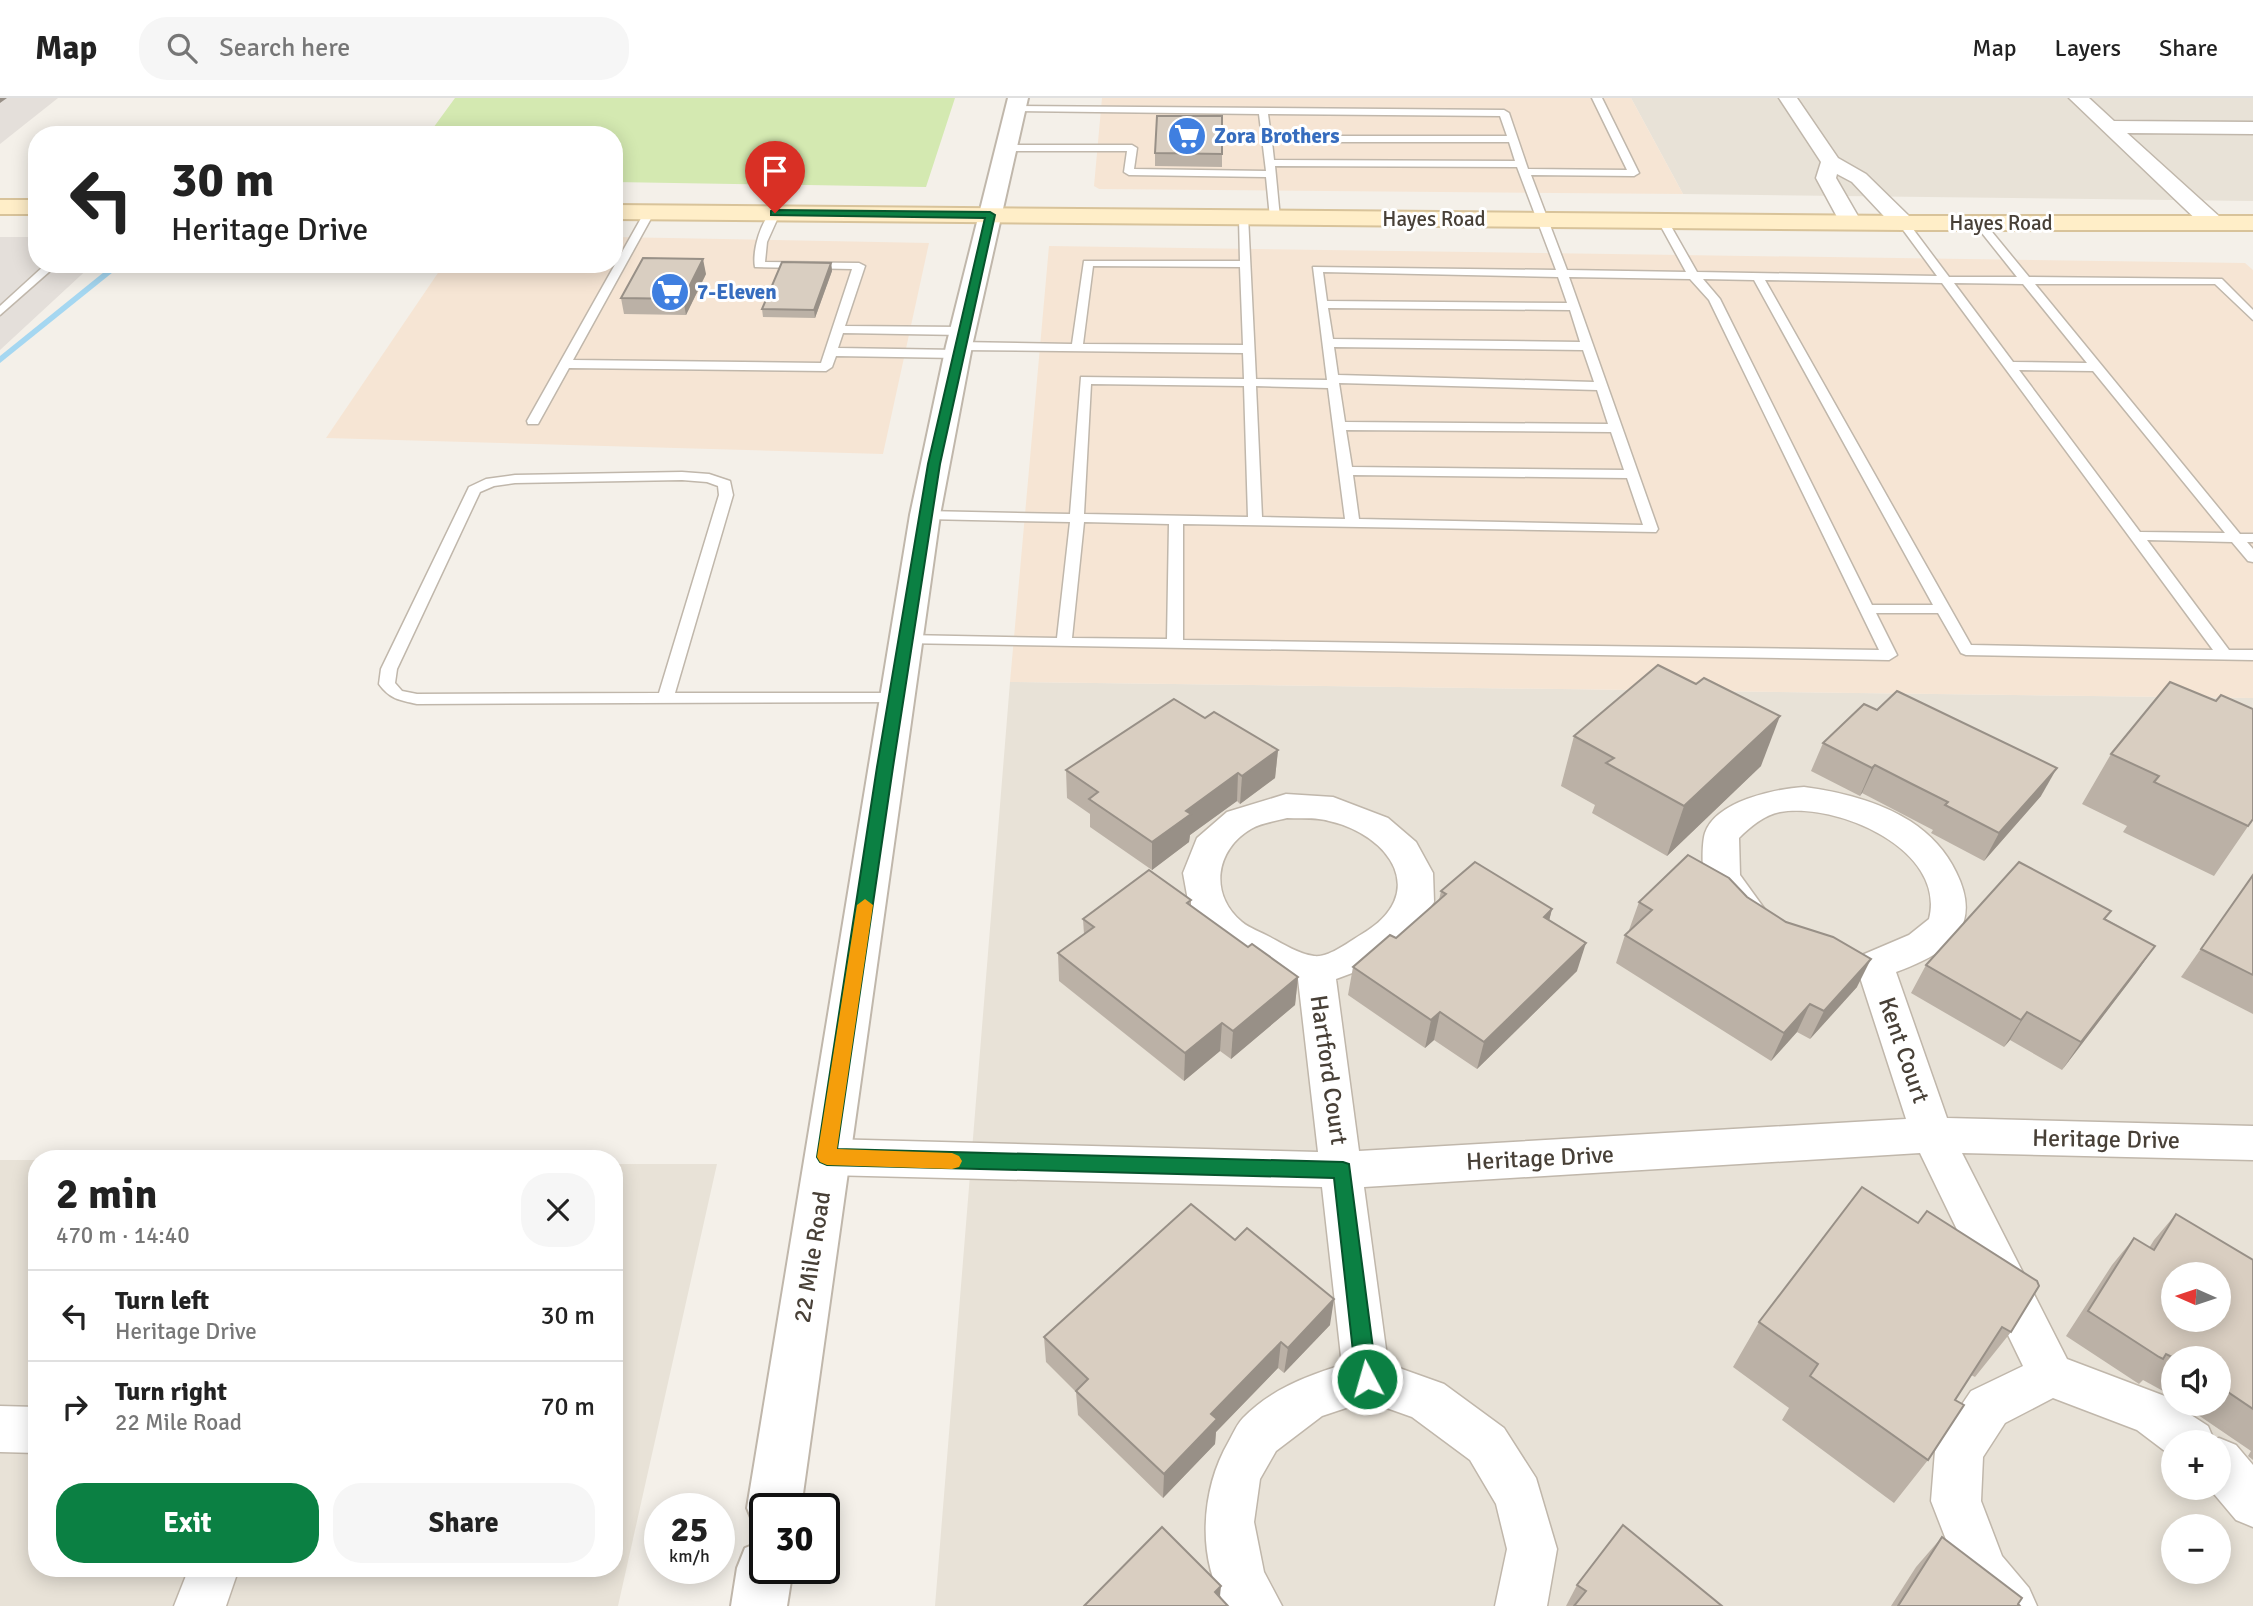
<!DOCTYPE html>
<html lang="en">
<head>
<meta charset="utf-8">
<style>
  :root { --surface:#fff; --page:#f6f6f6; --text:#222; --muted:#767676; --line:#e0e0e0; --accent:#0b8043 }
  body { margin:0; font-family:Signika,sans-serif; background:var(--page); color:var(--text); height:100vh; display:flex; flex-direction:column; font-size:26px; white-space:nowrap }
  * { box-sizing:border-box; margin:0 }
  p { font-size:23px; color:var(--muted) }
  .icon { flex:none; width:38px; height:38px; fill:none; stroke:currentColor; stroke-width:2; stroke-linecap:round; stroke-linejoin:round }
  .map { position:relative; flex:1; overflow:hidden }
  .drawer { position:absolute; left:28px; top:1052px; width:595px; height:427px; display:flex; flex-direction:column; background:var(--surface); border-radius:28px; box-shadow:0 4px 18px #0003 }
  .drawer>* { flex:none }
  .top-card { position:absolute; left:28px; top:28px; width:595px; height:147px; border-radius:28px; box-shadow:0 4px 18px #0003; background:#fff; color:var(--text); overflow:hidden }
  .needle { width:46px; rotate:273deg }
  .fabs { position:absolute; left:2161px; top:1164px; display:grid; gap:14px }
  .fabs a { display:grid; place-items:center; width:70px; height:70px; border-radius:50%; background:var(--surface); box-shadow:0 4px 18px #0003; font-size:35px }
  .speed { position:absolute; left:644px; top:1395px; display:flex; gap:14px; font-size:35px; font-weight:700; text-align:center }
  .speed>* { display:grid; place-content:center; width:91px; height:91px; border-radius:50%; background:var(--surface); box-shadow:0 4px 18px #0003; line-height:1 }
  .speed small { font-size:18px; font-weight:400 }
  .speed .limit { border:4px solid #111; border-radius:10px; background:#fff; color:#111 }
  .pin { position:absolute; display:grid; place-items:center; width:60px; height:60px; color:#fff; margin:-72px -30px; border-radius:50% 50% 50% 0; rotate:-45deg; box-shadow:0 0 7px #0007 }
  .pin .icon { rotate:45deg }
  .me { position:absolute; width:77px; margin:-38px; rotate:354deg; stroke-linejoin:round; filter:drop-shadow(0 0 5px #0008) }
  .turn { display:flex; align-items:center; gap:24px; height:147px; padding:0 28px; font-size:32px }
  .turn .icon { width:91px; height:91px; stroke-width:2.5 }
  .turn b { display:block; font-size:49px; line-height:60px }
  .round { display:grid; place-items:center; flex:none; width:74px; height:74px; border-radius:28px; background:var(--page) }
  .summary { display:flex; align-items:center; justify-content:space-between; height:119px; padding:0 28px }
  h1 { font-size:42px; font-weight:700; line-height:52px }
  .action { display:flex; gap:14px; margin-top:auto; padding:14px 28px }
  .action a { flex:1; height:80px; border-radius:28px; background:var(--accent); color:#fff; font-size:28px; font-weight:700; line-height:80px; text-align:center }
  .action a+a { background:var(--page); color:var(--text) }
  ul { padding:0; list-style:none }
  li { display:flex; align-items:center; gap:21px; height:91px; padding:0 28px; border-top:2px solid var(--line) }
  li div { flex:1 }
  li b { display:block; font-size:26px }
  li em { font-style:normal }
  header { display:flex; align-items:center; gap:42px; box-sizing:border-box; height:98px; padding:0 35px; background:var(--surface); border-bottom:2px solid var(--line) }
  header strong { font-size:33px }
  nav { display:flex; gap:38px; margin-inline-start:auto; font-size:24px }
  .search { width:490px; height:63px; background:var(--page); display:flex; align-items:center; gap:18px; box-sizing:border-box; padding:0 24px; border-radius:28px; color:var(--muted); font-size:26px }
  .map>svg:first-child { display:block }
</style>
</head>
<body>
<header>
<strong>Map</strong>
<div class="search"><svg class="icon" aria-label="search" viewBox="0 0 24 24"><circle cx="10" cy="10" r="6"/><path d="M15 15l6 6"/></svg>Search here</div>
<nav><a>Map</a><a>Layers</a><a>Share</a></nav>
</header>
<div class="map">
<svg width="2253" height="1508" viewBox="0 0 2253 1508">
  <rect width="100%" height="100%" fill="#f4f0e9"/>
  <g fill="#e8e2d7" fill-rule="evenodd">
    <path d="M1631,0H2253V103L1683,96Z"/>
    <path d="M1010,584L2253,600V1508H935ZM2174,1176H2219V1222H2174ZM2174,1260H2219V1306H2174ZM2174,1344H2219V1390H2174ZM2174,1428H2219V1474H2174Z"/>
    <path d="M0,1062H37V1470H614V1066H717L618,1508H0Z"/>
  </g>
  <g fill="#f6e5d4">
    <path d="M1102,0H1631L1683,96L1099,91L1094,88Z"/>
    <path d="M614,139L929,145L883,356L326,340L444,166H614Z"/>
    <path d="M1049,148L2245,165L2253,172V600L1010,584Z"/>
  </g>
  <g fill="#e4dfda">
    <path d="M0,0H58L0,46Z"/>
    <path d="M0,139H37V166H93L0,252Z"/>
  </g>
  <path fill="#d4e9b1" d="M455,0H955L926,89L614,84V37H428Z"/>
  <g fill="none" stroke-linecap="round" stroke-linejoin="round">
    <path fill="#a5d7f1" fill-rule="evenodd" d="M114,166H123L0,265V258Z"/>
    <defs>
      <g id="service">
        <path d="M1592,0H1602L1639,75L1634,78L1531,77L1567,172L1686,174L1658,123L1663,120L1668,123L1697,174L1937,178L1898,125L1903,122L1907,123L1949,179H2017L1974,125L1979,122L1983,123L2029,179L2222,181L2253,212V222L2215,186H2035L2240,436H2253V444H2247L2253,451V464L2248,463L2232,444L2147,442L2229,552H2253V562L1966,557L1961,555L1938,515H1876L1897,557L1889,562L901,545L898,542L906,537L1057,540L1070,424L925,421L918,417L925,413L1070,416L1081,279L1244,281L1243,255L959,252L953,248L959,244L1072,246L1084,163H1240L1239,120L1248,118L1256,281L1327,282L1313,169L1556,172L1517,69L1275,68L1280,120L1275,123L1270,120L1266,79L1129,77L1124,74L1127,53H1006L1001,50L1006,47H1132L1137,50L1134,71L1266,73L1259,16L1015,13L1012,12V8L1504,12L1509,15L1528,71L1627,72ZM1268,16L1500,18L1507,38H1271ZM1272,44H1509L1515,63L1274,62ZM1093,168L1240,169L1243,247L1083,246ZM1323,174L1558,179L1567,205L1327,203ZM1569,179L1690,181L1709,202L1879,552L1183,542V426L1656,434L1658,431ZM1703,181L1754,182L1933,507H1872L1720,201ZM1765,182L1942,185L2213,552L1971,547ZM1954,185L2023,186L2087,265L2013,264ZM1328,210L1570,212L1580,244L1333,241ZM1334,249L1583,252L1594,284L1338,277ZM2019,272L2093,273L2225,435L2140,434ZM1339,285L1597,292L1608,326L1345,324ZM1091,286L1244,288L1248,419L1084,416ZM1256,288L1328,290L1345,421L1262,419ZM1346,332L1611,334L1624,372L1352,369ZM1353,377L1627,380L1643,427L1359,421ZM1084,424L1169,426L1167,541L1072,540Z"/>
        <path d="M649,112L654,115L573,262L821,265L852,171L755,169C752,154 761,119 775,112L780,115L767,144L765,164L859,165L865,168L845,228L962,229L968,233L962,237L843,235L838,250L957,252L963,256L957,260L836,258L832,269L826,273L569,270L538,326H528L527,323L644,115Z"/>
        <path d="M46,166H58L0,217V208Z"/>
        <path d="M682,374L709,376L730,383L733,397L675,595H896L904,600L902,604L417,606C399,602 390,601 379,586L381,571L469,389L486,381L515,377ZM682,382L707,384L718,388L719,397L659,595L417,596L402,593L395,585L397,571L480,394L494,388L515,385Z"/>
      </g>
      <g id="minor">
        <path d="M1779,0H1797L1838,60L1866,76L1911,120L1914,125L1911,130H1895L1852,84L1837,76L1836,80L1862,125L1859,130H1843L1816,80L1821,64Z"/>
        <path d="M2069,0H2089L2114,23L2253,24V36L2127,35L2221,120L2224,125L2221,130H2205Z"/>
        <path d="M1804,689C1841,694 1878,703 1910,723C1930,736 1946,753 1956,774C1985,832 1945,856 1896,874L1947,1020L2253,1028V1062L1962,1055L2067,1261L2170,1300L2174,1306L2208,1328L2214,1342L2219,1340L2236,1347L2253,1367V1429L2236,1422L2209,1390H2219V1344H2174V1360L2137,1332L2053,1300L2005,1325L1983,1359L1981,1403L2002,1458L2029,1490L2037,1508H1978L1966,1493L1931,1403L1935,1353L1942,1336L1971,1293L2023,1268L1920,1055L1364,1089L1388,1266L1444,1286L1504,1330L1536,1380L1557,1451L1547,1508H1495L1507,1451L1496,1406L1470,1362L1412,1319L1367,1303L1322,1318L1276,1353L1260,1381L1254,1424L1264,1474L1282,1508H1226C1196,1460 1201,1391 1229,1343C1233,1336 1237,1326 1243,1320C1270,1292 1306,1278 1342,1267L1322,1089L827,1077L812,1071L806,1059L812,1047L827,1041L1318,1054L1298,881L1261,868L1216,844L1189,808L1183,775L1197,740L1227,714L1286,696L1333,699L1388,720L1416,744L1433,775L1434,804L1405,846L1363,871L1336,881L1359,1053L1906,1021L1856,867L1862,857L1909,837L1929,821C1947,751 1836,704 1780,714C1764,717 1750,729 1739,740L1740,777L1766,813L1761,822C1751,825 1744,827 1735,822C1728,819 1707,787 1704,778C1702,769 1702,744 1705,735C1716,703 1775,691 1804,689ZM1287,720C1300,721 1316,719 1329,723C1391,737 1430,796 1362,836C1350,843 1329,860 1314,858C1299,856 1283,846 1270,839C1261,834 1249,830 1242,824C1209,797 1215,752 1251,731C1261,725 1276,723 1287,720Z"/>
        <path d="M0,1308L37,1309V1355L0,1354Z"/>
        <path d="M189,1470H239L226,1508H174Z"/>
      </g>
      <g id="tertiary">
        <path d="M1008,0H1028L972,248L940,417L801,1410H765V1433L755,1429L747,1410L910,417L946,248Z"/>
        <path d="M765,1442V1470H793L787,1508H731L737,1470L745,1450Z"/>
      </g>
      <g id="secondary">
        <rect x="0" y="102" width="37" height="14"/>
        <path d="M614,107L1903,118H2253V132H1903L614,121Z"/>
      </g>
    </defs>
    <use href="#service" stroke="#c0b7ab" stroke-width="3"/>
    <use href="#minor" stroke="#c0b7ab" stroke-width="3"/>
    <use href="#tertiary" stroke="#c0b7ab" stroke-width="4"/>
    <use href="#secondary" stroke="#d8c39a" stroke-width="4"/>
    <use href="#service" fill="#fff" fill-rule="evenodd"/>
    <use href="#minor" fill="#fff" fill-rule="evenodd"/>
    <use href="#tertiary" fill="#fff" fill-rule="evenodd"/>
    <use href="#secondary" fill="#ffeec8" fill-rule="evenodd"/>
  </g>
  <g fill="#bbb1a6">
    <path d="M1155,55L1222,56V69L1155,68Z"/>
    <path d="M831,165L832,173L815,220L763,219L762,211Z"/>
    <path d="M706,176L686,217L624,216L621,200Z"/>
    <path d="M1205,620L1278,652L1275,680L1240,706L1237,703L1190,737L1189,744L1152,772L1090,729V716L1067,700L1066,672Z"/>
    <path d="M1574,638L1761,668L1667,758L1592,715L1595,707L1561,688Z"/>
    <path d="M1823,645L2041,698L1984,763L1931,735L1933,732L1862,695L1860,698L1811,673Z"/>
    <path d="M2111,656L2253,721L2214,778L2123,734L2127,728L2082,706Z"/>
    <path d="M2253,777V916L2181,879Z"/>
    <path d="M1441,793L1552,811L1549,822L1577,873L1477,971L1434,942L1425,950L1348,897L1353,869L1396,840L1439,802Z"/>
    <path d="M1747,799L1857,889L1810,941L1797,934L1771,963L1616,865L1625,837L1630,832H1629L1639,804Z"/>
    <path d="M1191,802V808L1248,849L1298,879L1295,907L1231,961L1220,953L1184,983L1059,883L1058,855L1084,836L1083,821Z"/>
    <path d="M2106,821L2155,848L2136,875L2062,972L2010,942L2004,949L1911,895L1926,867Z"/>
    <path d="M1862,1089L2011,1234L1975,1279L1971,1277L1955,1302L1928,1362L1894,1405L1782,1322L1789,1310L1733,1269L1759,1224Z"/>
    <path d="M2176,1116L2253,1162V1362L2248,1358L2251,1353L2182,1306H2219V1260H2174V1299L2143,1282L2139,1286L2136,1284L2066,1238L2112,1167L2134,1140L2149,1150L2154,1142Z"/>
    <path d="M1330,1227L1284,1275L1278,1270L1216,1334L1215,1346L1163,1400L1078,1317L1076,1294L1046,1264L1044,1239Z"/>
    <path d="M1942,1439L2018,1506L2020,1508H1891L1916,1469Z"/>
    <path d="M1577,1487L1722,1508H1566Z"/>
  </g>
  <g fill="#989087">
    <path d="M0,0H7L0,5Z"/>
    <path d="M703,161L706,176L686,217L683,201Z"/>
    <path d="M831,165L832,173L815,220L814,212Z"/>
    <path d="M1780,618L1761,668L1667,758L1684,708Z"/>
    <path d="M1278,652L1275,680L1240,706L1242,678Z"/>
    <path d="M1875,667L1862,695L1860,698L1872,670Z"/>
    <path d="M2057,670L2041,698L1984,763L1999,735Z"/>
    <path d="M1238,675L1237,703L1190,737L1189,744L1152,772V744L1186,713Z"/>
    <path d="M1552,811L1545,839L1544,819Z"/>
    <path d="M1586,845L1577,873L1477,971L1484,944Z"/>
    <path d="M2155,848L2136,875L2062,972L2081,944Z"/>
    <path d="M1871,861L1857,889L1810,941L1824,913Z"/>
    <path d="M1298,879L1295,907L1231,961L1233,933Z"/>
    <path d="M1810,906L1797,934L1771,963L1784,935Z"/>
    <path d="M1440,914L1434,942L1425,950L1431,922Z"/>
    <path d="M2027,914L2010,942L2004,949L2021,922Z"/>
    <path d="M1222,925L1220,953L1184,983L1185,955Z"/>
    <path d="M1334,1201L1330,1227L1284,1275L1288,1250Z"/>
    <path d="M1281,1244L1278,1270L1216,1334L1215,1346L1163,1400L1164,1376L1211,1316Z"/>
    <path d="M1221,1488L1219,1508L1215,1494Z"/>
  </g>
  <g fill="#d9cec1" stroke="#989087" stroke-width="2" fill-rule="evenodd">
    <path d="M1157,18H1222V56L1155,55Z"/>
    <path d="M643,160L703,161L683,201L621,200Z"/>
    <path d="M782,164L831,165L814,212L762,211Z"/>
    <path d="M1658,567L1696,586L1704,580L1780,618L1684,708L1606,665L1614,660L1574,638Z"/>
    <path d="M2170,584L2216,603L2221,597L2253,611V721L2248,728L2154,684L2159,678L2111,656Z"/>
    <path d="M1897,593L2057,670L1999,735L1945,707L1948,704L1912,686L1875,667L1872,670L1823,645L1864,606L1877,612Z"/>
    <path d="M1174,601L1205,620L1214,614L1278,652L1242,678L1238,675L1186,713L1191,716L1152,744L1089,701L1098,694L1066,672Z"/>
    <path d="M1688,757L1729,780L1747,799L1786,824L1833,839L1871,861L1824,913L1810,906L1784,935L1625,837L1652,812L1639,804Z"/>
    <path d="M1475,764L1552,811L1544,819L1586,845L1484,944L1440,914L1431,922L1353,869L1390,837L1396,840L1446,796L1441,793Z"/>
    <path d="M2019,764L2111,813L2104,821L2155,848L2081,944L2027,914L2021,922L1926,867Z"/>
    <path d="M1149,772L1191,802L1187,805L1248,849L1252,846L1298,879L1233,933L1222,925L1185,955L1058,855L1094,829L1083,821Z"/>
    <path d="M2253,777V877L2201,851Z"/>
    <path d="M1862,1089L1918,1125L1927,1113L2037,1183L2039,1188L2011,1234L2002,1229L1955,1302L1964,1307L1928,1362L1810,1278L1818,1266L1759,1224Z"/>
    <path d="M1191,1106L1235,1142L1247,1130L1334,1201L1288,1250L1281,1244L1211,1316L1217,1321L1164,1376L1076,1293L1088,1281L1044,1239Z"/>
    <path d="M2176,1116L2253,1162V1311L2219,1288V1260H2174L2166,1256L2163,1261L2159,1259L2088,1213L2134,1140L2154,1152ZM2174,1176H2219V1222H2174Z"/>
    <path d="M1623,1427L1722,1508H1574L1586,1493L1577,1487Z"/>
    <path d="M1162,1429L1221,1488L1215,1494L1228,1508H1084Z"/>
    <path d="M1942,1439L2022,1500L2018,1506L2020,1508H1898Z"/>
  </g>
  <path fill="#0b8043" stroke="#07532c" stroke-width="2" d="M775,112L990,114L995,117L940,366L893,669L837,1051L1343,1064L1349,1066L1377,1281L1374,1288L1367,1291L1359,1288L1356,1281L1334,1080L827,1067L820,1064L817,1059L877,669L928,366L985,120L771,117V113Z"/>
  <path fill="#f59e0b" d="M865,801L873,807L837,1051L952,1055L959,1058L962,1063L959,1069L952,1071L827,1067L820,1064L817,1059L857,807Z"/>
  <defs>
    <symbol id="supermarket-disc" viewBox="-11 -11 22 22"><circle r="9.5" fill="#3f7fe0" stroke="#fff"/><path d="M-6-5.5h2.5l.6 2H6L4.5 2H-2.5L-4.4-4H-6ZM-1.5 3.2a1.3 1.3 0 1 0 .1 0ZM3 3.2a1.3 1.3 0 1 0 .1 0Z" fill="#fff"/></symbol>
  </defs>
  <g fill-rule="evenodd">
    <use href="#supermarket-disc" x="1165" y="16" width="44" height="44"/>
    <use href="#supermarket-disc" x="648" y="172" width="44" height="44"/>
  </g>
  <g text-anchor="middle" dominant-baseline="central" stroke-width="6" stroke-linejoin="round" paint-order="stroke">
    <g font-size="21" font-weight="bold" fill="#366cbe" stroke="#fff" text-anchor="start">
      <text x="1214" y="38">Zora Brothers</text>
      <text x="697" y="194">7-Eleven</text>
    </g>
    <g font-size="21" fill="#484037" stroke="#fff">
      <text x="1434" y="121">Hayes Road</text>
      <text x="2001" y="125">Hayes Road</text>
    </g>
    <g font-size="24" fill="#484037" stroke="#fff">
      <text transform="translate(1904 952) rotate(71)">Kent Court</text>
      <text transform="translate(1329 972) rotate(82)">Hartford Court</text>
      <text transform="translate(2106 1041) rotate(1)">Heritage Drive</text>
      <text transform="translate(1540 1060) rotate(-3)">Heritage Drive</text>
      <text transform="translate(812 1159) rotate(-81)">22 Mile Road</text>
    </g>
  </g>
</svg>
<div class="fabs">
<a><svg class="needle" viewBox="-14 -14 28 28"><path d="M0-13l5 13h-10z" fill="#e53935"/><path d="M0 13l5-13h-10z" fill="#767676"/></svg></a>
<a><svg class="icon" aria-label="sound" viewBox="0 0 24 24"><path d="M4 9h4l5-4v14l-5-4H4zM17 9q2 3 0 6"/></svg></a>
<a>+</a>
<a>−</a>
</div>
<div class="speed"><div>25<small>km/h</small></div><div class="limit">30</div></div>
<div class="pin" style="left:775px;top:115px;background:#d93025"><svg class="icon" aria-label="arrive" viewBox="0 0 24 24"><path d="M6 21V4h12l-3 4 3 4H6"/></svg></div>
<svg class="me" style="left:1367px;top:1281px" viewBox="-20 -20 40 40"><circle r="17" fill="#0b8043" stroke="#fff" stroke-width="3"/><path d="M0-11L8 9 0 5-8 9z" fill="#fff"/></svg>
<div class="top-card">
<div class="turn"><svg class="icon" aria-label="left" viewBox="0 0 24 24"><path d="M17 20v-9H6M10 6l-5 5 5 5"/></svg><div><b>30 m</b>Heritage Drive</div></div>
</div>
<section class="drawer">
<div class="summary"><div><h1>2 min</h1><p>470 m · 14:40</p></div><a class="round"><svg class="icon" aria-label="close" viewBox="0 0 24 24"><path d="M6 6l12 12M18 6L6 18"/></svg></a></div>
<ul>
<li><svg class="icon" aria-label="left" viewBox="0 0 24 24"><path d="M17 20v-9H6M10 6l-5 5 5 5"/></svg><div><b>Turn left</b><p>Heritage Drive</p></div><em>30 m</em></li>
<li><svg class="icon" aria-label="right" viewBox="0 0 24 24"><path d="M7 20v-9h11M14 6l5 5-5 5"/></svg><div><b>Turn right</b><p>22 Mile Road</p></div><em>70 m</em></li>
</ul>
<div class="action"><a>Exit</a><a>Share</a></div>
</section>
</div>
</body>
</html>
